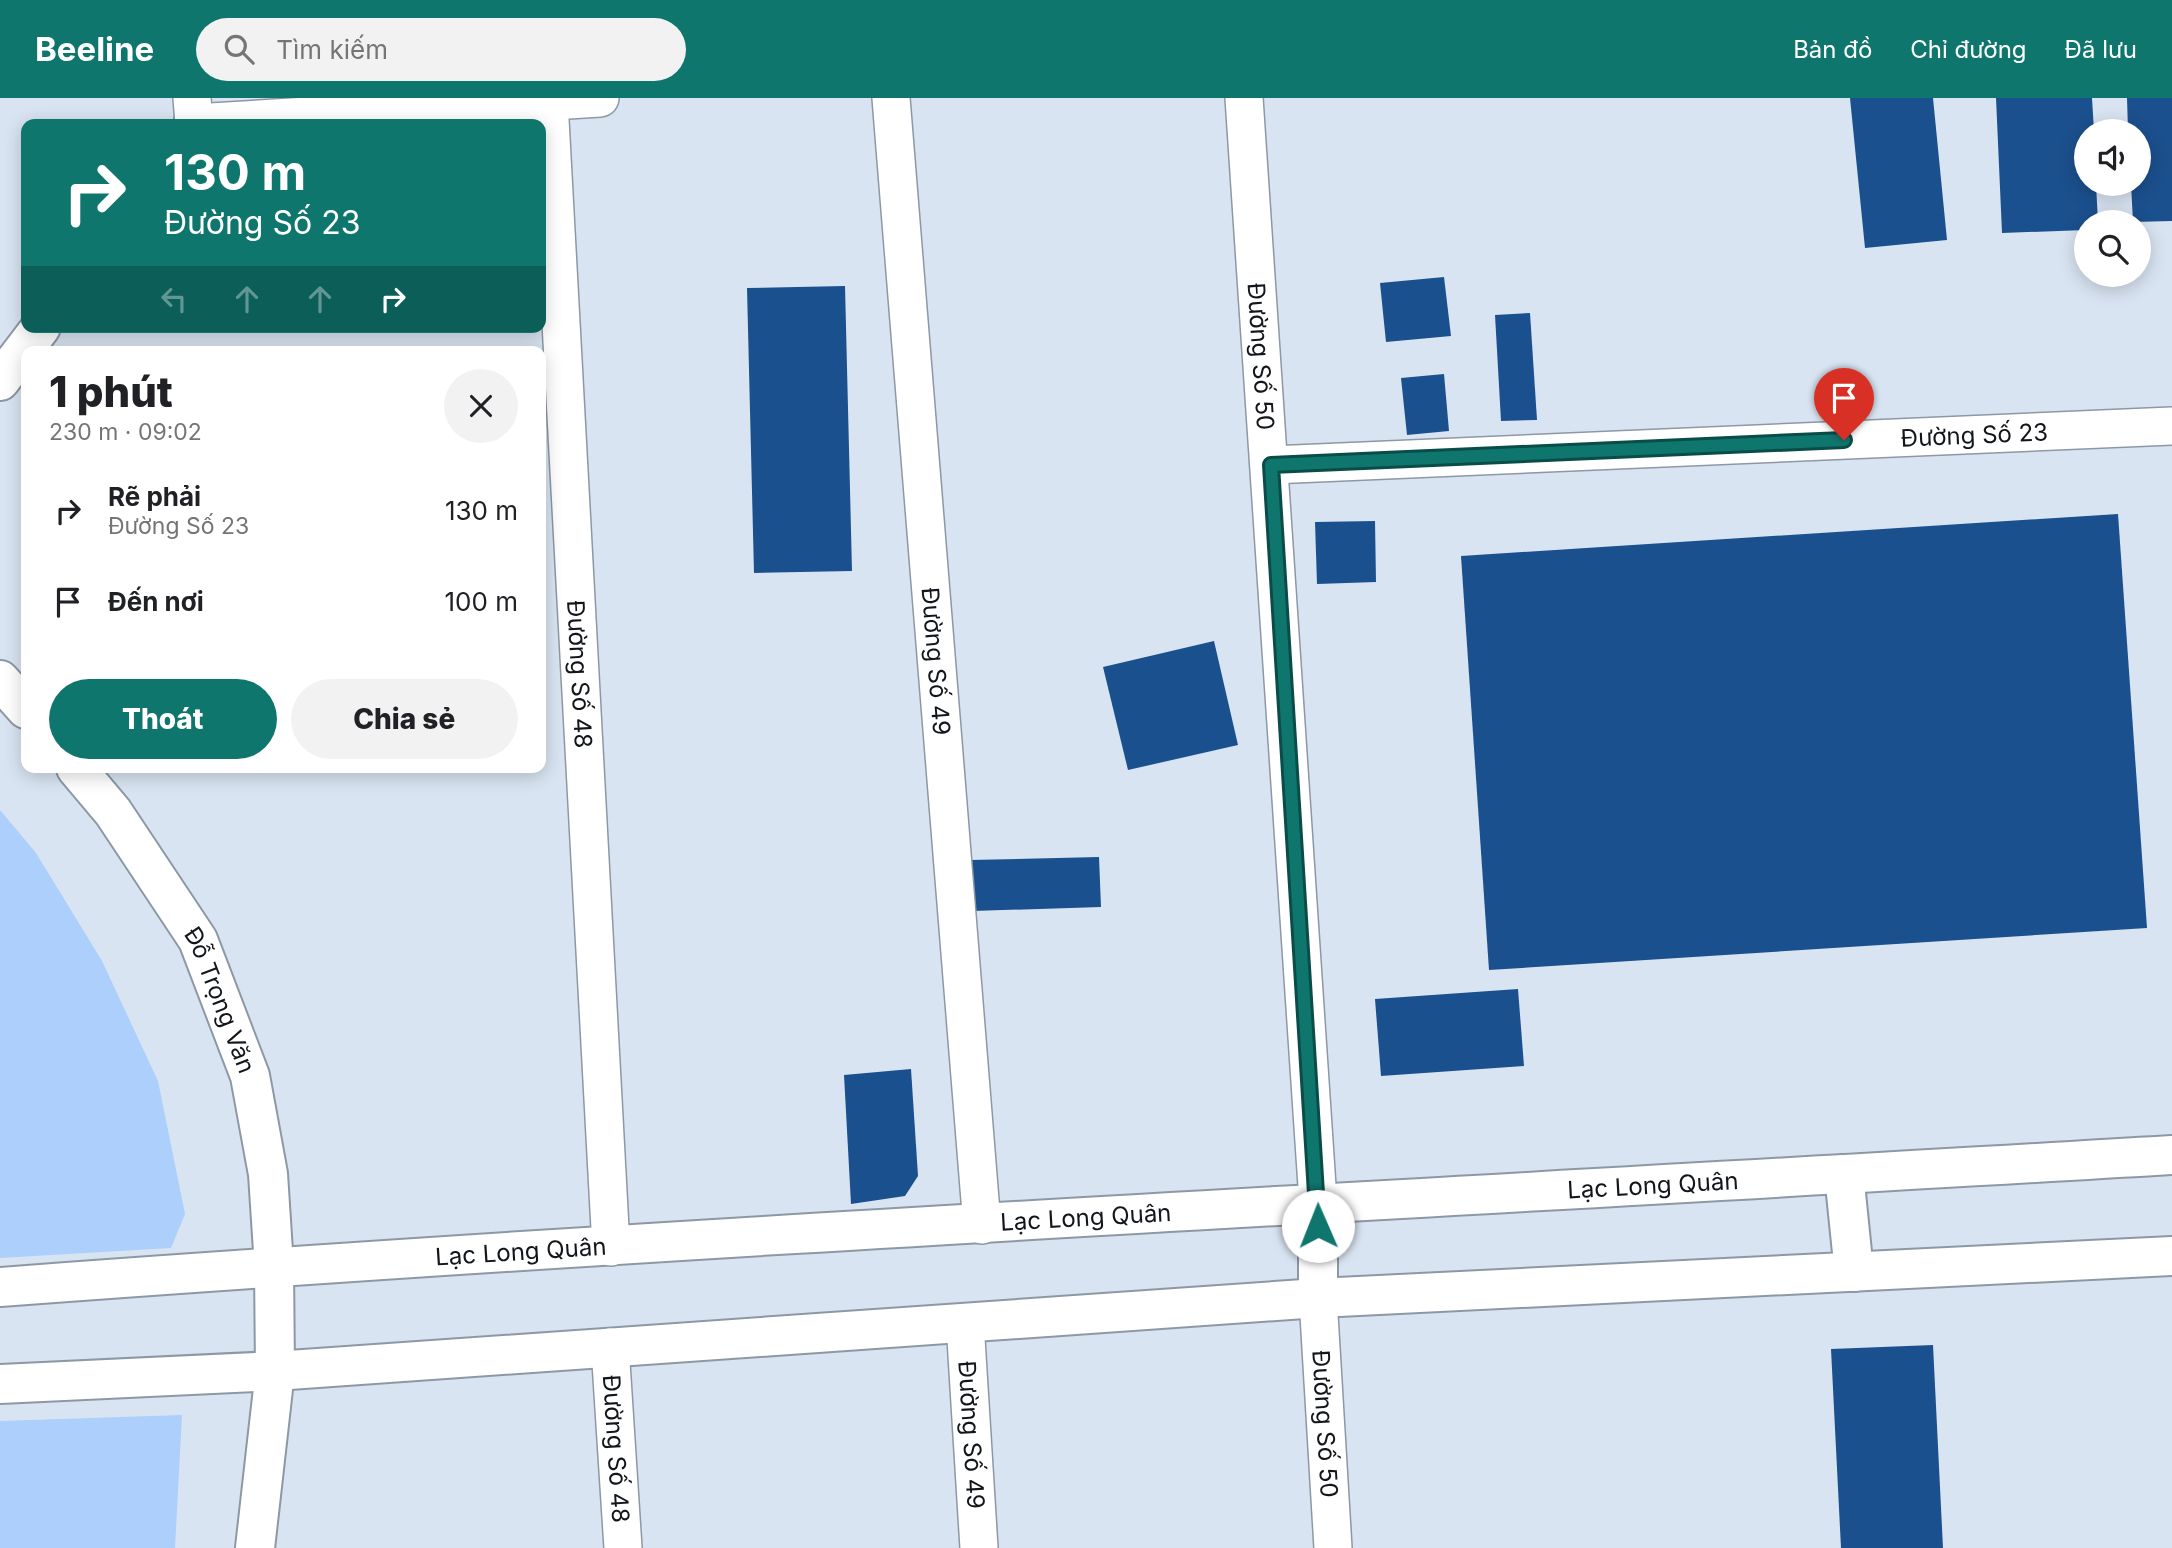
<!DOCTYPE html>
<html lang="vi">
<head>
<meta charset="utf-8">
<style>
  :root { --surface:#fff; --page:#f2f2f2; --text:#202124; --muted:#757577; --accent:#0f766e }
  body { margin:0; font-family:Inter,sans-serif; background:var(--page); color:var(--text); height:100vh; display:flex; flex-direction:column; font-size:26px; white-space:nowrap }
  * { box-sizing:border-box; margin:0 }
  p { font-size:23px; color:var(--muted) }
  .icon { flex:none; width:38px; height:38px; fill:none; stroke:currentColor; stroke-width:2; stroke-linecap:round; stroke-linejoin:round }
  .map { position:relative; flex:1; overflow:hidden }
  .details { position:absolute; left:21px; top:248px; width:525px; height:427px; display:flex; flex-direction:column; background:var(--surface); border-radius:14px; box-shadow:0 4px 18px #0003 }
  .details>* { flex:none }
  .banner { position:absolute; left:21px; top:21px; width:525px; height:214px; border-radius:14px; box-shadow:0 4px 18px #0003; background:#0f766e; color:#fff; overflow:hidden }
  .fabs { position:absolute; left:2074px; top:21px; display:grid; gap:14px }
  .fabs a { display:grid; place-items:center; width:77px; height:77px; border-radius:50%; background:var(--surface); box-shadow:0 4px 18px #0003; font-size:35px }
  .pin { position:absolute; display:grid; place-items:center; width:60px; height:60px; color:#fff; margin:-72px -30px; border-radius:50% 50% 50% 0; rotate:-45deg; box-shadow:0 0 7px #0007 }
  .pin .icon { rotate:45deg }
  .me { position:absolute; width:77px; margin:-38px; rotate:359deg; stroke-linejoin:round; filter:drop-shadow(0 0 5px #0008) }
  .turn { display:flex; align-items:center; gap:24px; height:147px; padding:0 28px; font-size:32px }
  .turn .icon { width:91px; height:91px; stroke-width:2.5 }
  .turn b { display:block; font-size:49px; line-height:60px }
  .lanes { display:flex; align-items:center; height:66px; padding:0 28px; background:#0003; justify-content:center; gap:35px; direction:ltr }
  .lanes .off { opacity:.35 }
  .round { display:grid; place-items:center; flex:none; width:74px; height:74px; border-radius:37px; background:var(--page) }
  .overview { display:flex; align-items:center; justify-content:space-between; height:119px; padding:0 28px }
  h1 { font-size:42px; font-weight:800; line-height:52px }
  .cta { display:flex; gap:14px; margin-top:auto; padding:14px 28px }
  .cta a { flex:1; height:80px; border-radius:42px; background:var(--accent); color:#fff; font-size:28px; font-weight:800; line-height:80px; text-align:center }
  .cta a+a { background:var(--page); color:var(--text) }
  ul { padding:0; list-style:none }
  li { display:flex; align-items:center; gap:21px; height:91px; padding:0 28px }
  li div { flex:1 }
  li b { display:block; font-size:26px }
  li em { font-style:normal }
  header { display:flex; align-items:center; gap:42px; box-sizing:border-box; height:98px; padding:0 35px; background:var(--accent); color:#fff }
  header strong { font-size:33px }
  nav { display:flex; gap:38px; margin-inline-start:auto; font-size:24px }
  .search { width:490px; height:63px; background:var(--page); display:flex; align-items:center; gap:18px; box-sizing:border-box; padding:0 24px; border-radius:38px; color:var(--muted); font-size:26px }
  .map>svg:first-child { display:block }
</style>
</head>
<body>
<header>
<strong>Beeline</strong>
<div class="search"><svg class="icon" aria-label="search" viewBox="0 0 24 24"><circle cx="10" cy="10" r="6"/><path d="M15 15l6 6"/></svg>Tìm kiếm</div>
<nav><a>Bản đồ</a><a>Chỉ đường</a><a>Đã lưu</a></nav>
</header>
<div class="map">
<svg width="2172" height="1450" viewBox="0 0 2172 1450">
  <rect width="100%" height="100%" fill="#d9e4f2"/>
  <g fill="#accffb">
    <path d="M0,712L36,755L102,863L158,983L185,1116L171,1150L0,1160Z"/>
    <path d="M182,1317L175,1450H0V1323Z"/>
  </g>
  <g fill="#1b508e">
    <path d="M1850,0H1933L1947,142L1865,150Z"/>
    <path d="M1996,0H2092L2094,33H2086V86H2096L2098,124H2086V132L2002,135Z"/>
    <path d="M2127,0H2172V123L2133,124L2131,86H2138V33H2128Z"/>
    <path d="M1444,179L1451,238L1386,244L1380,185Z"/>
    <path d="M845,188L852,473L754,475L747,190Z"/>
    <path d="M1530,215L1537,322L1501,323L1495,217Z"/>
    <path d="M1444,276L1449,333L1407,337L1401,280Z"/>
    <path d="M2118,416L2147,830L1489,872L1461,458Z"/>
    <path d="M1375,423L1376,484L1317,486L1315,424Z"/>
    <path d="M1214,543L1238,647L1128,672L1103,569Z"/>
    <path d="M1099,759L1101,809L972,813L970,762Z"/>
    <path d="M1518,891L1524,968L1381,978L1375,901Z"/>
    <path d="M911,971L918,1078L905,1098L851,1106L844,977Z"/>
    <path d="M1933,1247L1943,1450H1841L1831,1251Z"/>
  </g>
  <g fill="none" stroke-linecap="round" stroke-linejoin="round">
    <defs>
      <g id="minor">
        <path d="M192,0L194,25L600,0"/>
        <path id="s1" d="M891,0L982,1127"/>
        <path id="s2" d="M1244,0L1318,1103"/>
        <path id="s3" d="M549,3L611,1149"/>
        <path id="s4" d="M1271,367L2172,328"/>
        <path id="s5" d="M1318,1200L1333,1450"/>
        <path id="s6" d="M965,1225L979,1450"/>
        <path id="s7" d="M610,1249L623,1450"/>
      </g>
      <g id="tertiary">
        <path d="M193,26L194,25"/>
        <path d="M0,283L41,229"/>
        <path d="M0,582L26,611"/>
        <path id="s8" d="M76,670L113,714L198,842L250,978L268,1076L274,1169"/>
        <path d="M255,1450L275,1273"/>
      </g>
      <g id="secondary">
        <path d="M1844,1076L1854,1174"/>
        <path d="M1318,1103V1200"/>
        <path d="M274,1169L275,1273"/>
        <path id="s9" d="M0,1189C723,1135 1448,1100 2172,1057"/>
        <path d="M0,1286L275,1273L1318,1200L2172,1158"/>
      </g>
    </defs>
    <use href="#minor" stroke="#8d98a5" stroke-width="40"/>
    <use href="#tertiary" stroke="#8d98a5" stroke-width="42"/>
    <use href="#secondary" stroke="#8d98a5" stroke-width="42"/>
    <use href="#minor" stroke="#fff" stroke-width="37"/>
    <use href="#tertiary" stroke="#fff" stroke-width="38"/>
    <use href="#secondary" stroke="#fff" stroke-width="38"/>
  </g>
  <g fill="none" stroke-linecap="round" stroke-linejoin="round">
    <defs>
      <path id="route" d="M1318,1128L1271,367L1844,342"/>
    </defs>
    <use href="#route" stroke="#0a4d48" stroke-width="18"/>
    <use href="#route" stroke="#0f766e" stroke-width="12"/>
  </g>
  <g text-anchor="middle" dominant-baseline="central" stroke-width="7" stroke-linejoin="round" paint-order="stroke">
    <g font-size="24" fill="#12161b" stroke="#d9e4f2">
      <text stroke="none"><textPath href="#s2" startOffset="259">Đường Số 50</textPath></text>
      <text stroke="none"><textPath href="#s4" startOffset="704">Đường Số 23</textPath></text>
      <text stroke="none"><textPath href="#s1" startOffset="565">Đường Số 49</textPath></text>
      <text stroke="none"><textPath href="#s3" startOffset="574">Đường Số 48</textPath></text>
      <text stroke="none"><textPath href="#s8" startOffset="275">Đỗ Trọng Văn</textPath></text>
      <text stroke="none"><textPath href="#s9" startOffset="1656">Lạc Long Quân</textPath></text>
      <text stroke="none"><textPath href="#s9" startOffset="1088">Lạc Long Quân</textPath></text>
      <text stroke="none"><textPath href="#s9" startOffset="522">Lạc Long Quân</textPath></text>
      <text stroke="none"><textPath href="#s5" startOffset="126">Đường Số 50</textPath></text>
      <text stroke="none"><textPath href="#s6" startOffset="112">Đường Số 49</textPath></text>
      <text stroke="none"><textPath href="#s7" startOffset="102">Đường Số 48</textPath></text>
    </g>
  </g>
</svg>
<div class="fabs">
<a><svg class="icon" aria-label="sound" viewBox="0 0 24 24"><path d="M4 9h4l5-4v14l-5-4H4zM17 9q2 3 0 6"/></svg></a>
<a><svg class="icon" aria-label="search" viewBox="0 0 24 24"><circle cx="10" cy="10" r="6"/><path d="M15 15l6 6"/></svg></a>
</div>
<div class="pin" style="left:1844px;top:342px;background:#d93025"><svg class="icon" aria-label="arrive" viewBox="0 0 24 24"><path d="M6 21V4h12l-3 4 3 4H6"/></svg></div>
<svg class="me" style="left:1318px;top:1128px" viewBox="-20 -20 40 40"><circle r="19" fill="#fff"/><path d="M0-13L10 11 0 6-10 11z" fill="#0f766e"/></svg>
<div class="banner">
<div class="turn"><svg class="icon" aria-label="right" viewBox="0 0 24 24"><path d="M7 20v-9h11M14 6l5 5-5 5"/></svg><div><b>130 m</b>Đường Số 23</div></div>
<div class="lanes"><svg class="icon off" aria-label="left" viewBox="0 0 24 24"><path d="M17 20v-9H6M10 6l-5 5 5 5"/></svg><svg class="icon off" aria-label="ahead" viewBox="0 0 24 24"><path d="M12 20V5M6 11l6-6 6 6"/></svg><svg class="icon off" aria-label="ahead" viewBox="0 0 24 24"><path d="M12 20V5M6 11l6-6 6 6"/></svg><svg class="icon" aria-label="right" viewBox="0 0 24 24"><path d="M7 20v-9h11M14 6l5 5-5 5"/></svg></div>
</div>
<section class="details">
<div class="overview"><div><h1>1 phút</h1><p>230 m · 09:02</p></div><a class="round"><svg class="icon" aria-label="close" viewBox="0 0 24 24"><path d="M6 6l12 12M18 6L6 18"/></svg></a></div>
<ul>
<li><svg class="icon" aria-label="right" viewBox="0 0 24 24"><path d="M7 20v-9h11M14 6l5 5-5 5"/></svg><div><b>Rẽ phải</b><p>Đường Số 23</p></div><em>130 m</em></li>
<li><svg class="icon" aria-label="arrive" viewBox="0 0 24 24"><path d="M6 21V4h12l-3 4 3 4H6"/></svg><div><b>Đến nơi</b></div><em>100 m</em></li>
</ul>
<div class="cta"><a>Thoát</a><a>Chia sẻ</a></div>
</section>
</div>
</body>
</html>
